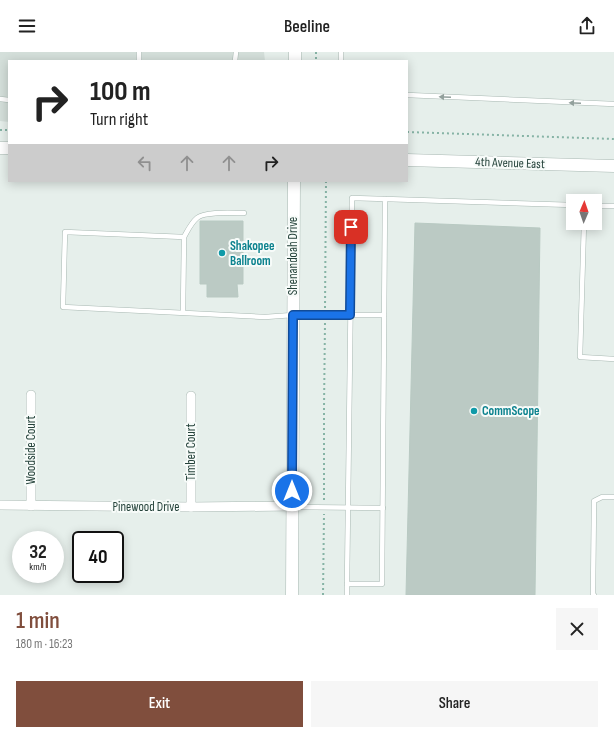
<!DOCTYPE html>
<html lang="en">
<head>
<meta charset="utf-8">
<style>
  :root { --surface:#fff; --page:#f6f6f6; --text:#222; --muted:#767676; --accent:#804e3d }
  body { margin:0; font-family:"Sofia Sans Condensed",sans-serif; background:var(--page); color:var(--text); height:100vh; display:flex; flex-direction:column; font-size:15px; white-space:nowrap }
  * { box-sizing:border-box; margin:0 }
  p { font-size:13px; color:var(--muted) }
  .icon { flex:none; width:22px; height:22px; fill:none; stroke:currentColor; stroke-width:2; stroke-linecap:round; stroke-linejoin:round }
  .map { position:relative; height:543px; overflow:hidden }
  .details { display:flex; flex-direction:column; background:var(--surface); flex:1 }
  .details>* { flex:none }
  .hud { position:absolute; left:8px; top:8px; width:400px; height:122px; border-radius:0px; box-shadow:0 2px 10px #0003; background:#fff; color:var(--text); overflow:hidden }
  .needle { width:26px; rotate:2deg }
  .controls { position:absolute; left:566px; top:142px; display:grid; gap:8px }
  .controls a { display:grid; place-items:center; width:36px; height:36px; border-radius:0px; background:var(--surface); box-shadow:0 2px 10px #0003; font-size:20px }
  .speed { position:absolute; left:12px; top:479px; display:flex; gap:8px; font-size:20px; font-weight:700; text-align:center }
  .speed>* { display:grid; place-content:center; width:52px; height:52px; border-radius:50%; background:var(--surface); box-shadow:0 2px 10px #0003; line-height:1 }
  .speed small { font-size:10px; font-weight:400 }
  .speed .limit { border:2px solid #111; border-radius:6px; background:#fff; color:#111 }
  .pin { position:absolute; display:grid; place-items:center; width:34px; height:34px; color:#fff; margin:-17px; border-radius:8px; box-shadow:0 2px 6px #0006 }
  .me { position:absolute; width:44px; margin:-22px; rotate:0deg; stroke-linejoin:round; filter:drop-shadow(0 0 3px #0008) }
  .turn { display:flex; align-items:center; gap:14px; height:84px; padding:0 16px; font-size:18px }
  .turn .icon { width:52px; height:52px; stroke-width:2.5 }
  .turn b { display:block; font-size:28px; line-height:34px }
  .lanes { display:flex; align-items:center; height:38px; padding:0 16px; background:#0003; justify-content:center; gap:20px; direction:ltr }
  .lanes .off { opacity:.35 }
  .round { display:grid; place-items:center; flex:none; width:42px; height:42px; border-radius:0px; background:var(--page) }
  .summary { display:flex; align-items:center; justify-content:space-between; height:68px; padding:0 16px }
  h1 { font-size:24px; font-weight:600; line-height:30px; color:var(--accent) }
  .button { display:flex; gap:8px; margin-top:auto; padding:8px 16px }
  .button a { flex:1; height:46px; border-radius:0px; background:var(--accent); color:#fff; font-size:16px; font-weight:600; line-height:46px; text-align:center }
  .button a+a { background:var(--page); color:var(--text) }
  header { display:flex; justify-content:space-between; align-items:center; height:52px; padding:0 16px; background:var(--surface); font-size:18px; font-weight:600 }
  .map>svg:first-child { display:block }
</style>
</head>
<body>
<header><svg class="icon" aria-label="menu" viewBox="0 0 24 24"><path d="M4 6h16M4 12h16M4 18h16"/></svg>Beeline<svg class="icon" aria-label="share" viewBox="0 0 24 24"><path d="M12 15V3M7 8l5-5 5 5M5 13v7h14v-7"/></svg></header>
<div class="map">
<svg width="614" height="543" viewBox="0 0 614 543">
  <rect width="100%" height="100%" fill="#e6efeb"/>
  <path fill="#d4dfda" d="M0,0H264L265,9H9V70L0,69Z"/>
  <g fill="#bbcac4" stroke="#b8c9c2">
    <path d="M200,169H243V232H237L238,245H207V232H200Z"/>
    <path d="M415,171L540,176L535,543H406Z"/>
  </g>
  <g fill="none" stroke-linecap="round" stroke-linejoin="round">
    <defs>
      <g id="service">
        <path d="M341,0V9"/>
        <path d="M139,9V0"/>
        <path d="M235,9L236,0"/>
        <path d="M407,43L614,52"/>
        <path d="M0,47L9,48"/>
        <path d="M352,146L385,147L382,532H347Z"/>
        <path d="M385,147L573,153"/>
        <path d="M595,154H614"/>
        <path d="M244,161C233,161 205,159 197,166C191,171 188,178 184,185L65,180L63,255L265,265L293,263H384"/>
        <path d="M584,171L580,305L614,307"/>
        <path d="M183,260L184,185"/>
        <path d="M293,455L383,456"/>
        <path d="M347,532V543"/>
        <path d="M594,543L593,542L594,449L602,445H614"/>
      </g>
      <g id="minor">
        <path d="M191,344V455"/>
        <path d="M0,453L191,455L292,454"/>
        <path d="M31,454V343"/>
      </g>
      <g id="tertiary">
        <path d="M295,0V9"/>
        <path d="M0,96H9"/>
        <path d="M407,108L614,114"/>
        <path d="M292,543L294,129"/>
      </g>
    </defs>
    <use href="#service" stroke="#a8b8b2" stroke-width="5.5"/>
    <use href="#minor" stroke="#a8b8b2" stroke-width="10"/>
    <use href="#tertiary" stroke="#a8b8b2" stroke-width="13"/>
    <g stroke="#86b3a5" stroke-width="2" stroke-dasharray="2 3" stroke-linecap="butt">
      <path d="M316,0V9"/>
      <path d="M0,78H9"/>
      <path d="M407,80L614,87"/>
      <path d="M325,256L326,129"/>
      <path d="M324,448V356L325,270"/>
      <path d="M323,543L324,462"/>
    </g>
    <use href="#service" stroke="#fff" stroke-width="4.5"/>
    <use href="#minor" stroke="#fff" stroke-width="9"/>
    <use href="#tertiary" stroke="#fff" stroke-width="12"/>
  </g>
  <defs><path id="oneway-solid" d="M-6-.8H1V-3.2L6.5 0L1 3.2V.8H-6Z"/></defs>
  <g fill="#92a09c">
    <use href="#oneway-solid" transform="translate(445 45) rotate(-178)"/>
    <use href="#oneway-solid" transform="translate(575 51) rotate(-178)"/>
  </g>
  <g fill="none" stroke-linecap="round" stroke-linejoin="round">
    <defs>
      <path id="route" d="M292,439L293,263H350L351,175"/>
    </defs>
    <use href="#route" stroke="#114b97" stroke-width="10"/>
    <use href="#route" stroke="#1a73e8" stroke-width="7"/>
  </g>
  <g fill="#0f9aa8" stroke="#f7fbf9" stroke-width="1.5">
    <circle cx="222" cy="201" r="4"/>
    <circle cx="474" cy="359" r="4"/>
  </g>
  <g text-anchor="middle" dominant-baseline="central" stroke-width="4" stroke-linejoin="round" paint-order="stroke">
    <g font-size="13" fill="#24423a" stroke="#f7fbf9">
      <text transform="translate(510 111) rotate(2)">4th Avenue East</text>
      <text transform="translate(293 204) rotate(-90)">Shenandoah Drive</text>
      <text transform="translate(31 398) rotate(-90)">Woodside Court</text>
      <text transform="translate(191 400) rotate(-90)">Timber Court</text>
      <text x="146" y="455">Pinewood Drive</text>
    </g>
    <g font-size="13" font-weight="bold" fill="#0d838f" stroke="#f7fbf9" text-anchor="start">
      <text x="230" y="194">Shakopee<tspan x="230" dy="15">Ballroom</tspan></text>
      <text x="482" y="359">CommScope</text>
    </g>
  </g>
</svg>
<div class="controls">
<a><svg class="needle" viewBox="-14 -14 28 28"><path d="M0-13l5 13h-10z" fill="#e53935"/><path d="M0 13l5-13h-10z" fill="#767676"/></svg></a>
</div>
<div class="speed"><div>32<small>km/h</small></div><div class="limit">40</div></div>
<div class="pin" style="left:351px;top:175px;background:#d93025"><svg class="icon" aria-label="arrive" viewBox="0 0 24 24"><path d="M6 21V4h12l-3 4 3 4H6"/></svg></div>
<svg class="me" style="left:292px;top:439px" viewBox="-20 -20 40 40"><circle r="17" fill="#1a73e8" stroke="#fff" stroke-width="3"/><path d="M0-11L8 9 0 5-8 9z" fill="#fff"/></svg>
<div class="hud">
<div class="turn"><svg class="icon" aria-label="right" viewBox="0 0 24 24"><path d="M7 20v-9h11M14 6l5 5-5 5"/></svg><div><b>100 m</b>Turn right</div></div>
<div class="lanes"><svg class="icon off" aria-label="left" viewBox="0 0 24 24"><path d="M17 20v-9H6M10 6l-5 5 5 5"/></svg><svg class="icon off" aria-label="ahead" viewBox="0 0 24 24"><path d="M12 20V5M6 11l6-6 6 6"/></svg><svg class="icon off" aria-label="ahead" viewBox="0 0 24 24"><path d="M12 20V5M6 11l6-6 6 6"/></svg><svg class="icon" aria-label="right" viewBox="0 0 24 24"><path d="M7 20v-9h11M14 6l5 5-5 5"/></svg></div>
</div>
</div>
<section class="details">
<div class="summary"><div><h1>1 min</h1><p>180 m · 16:23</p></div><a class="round"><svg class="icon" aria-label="close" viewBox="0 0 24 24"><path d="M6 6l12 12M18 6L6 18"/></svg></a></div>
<div class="button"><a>Exit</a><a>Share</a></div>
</section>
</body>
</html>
